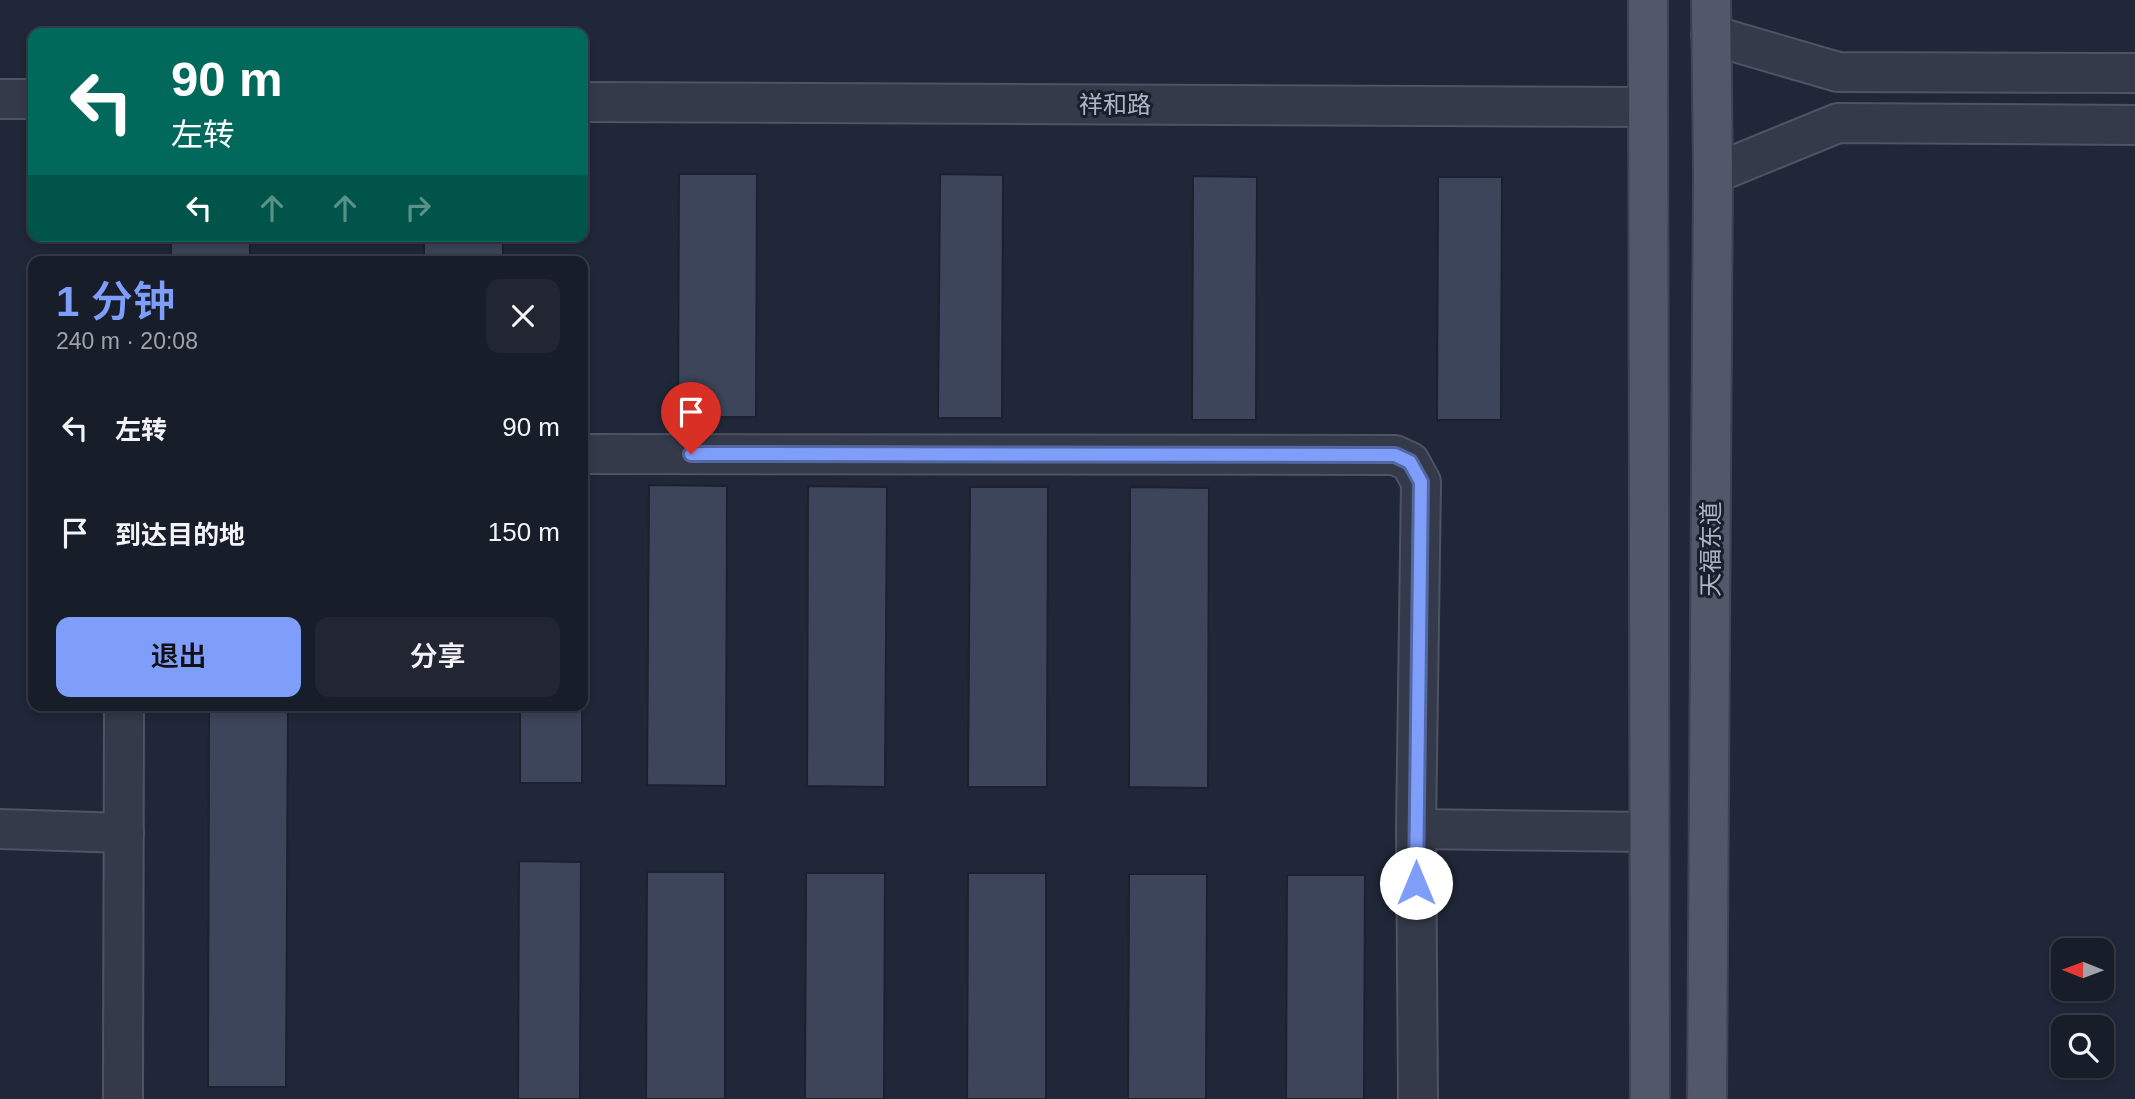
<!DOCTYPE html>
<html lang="zh">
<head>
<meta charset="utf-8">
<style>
  :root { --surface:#181d2a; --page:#212632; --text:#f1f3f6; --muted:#9fa2a8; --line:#363b47; --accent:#7f9efa }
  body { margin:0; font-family:Helvetica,"Noto Sans SC",sans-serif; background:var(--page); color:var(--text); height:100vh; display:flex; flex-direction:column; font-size:26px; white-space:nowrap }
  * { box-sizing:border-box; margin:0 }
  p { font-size:23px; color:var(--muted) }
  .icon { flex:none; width:38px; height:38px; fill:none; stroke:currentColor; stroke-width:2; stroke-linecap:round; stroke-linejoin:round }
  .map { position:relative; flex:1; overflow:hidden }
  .details { position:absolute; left:28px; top:256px; width:560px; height:455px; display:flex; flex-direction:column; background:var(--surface); border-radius:14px; box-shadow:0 4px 10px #0003,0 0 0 2px var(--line) }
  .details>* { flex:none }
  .banner { position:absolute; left:28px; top:28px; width:560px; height:214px; border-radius:14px; box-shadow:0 4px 10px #0003,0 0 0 2px var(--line); background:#00695c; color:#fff; overflow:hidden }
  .needle { width:46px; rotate:271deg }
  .fabs { position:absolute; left:2051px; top:938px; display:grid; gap:14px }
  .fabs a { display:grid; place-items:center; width:63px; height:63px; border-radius:14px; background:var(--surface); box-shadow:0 4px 10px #0003,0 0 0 2px var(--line); font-size:35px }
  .pin { position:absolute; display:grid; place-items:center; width:60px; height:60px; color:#fff; margin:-72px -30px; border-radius:50% 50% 50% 0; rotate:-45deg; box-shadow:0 0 7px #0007 }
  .pin .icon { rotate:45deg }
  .me { position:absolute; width:77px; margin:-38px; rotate:0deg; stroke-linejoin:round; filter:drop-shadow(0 0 5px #0008) }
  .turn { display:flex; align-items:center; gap:24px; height:147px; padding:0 28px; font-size:32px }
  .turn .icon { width:91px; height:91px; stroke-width:2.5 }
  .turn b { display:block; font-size:49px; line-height:60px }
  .lanes { display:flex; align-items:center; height:66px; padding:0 28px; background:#0003; justify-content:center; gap:35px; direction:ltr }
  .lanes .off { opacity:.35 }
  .round { display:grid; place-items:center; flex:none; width:74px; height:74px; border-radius:14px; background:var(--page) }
  .headline { display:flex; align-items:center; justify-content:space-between; height:119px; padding:0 28px }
  h1 { font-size:42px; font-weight:600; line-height:52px; color:var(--accent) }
  .primary-button { display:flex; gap:14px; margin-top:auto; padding:14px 28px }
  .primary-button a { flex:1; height:80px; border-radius:14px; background:var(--accent); color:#111; font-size:28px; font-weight:600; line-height:80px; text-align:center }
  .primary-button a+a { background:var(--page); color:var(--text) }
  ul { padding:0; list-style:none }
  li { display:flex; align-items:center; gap:21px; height:105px; padding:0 28px }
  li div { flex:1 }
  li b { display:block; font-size:26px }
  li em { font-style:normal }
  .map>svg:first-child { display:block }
</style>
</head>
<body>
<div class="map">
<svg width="2135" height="1099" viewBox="0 0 2135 1099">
  <rect width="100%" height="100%" fill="#202738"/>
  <g fill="#3c4559" stroke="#1b212f" stroke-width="2">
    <path d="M679,174H757L756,417H678Z"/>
    <path d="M940,174L1003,175L1002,418H938Z"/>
    <path d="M1193,176L1257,177L1256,420H1192Z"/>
    <path d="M1438,177H1502L1501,420H1437Z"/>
    <rect x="171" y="236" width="79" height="25"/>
    <rect x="424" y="236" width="79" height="25"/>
    <path d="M649,485L727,486L726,786L647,785Z"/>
    <path d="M808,486L887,487L885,787L807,786Z"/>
    <path d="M970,487H1048L1047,787H968Z"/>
    <path d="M1130,487L1209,488L1208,788L1129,787Z"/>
    <path d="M209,705H288L286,1087H208Z"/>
    <rect x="520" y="705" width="62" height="78"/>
    <path d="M519,861L581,862L580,1099H518Z"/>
    <path d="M647,872H725V1099H646Z"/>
    <path d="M806,873H885L884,1099H805Z"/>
    <path d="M968,873H1046V1099H967Z"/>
    <path d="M1129,874H1207L1206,1099H1128Z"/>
    <path d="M1287,875H1365L1364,1099H1286Z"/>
  </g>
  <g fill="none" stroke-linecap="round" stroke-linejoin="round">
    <defs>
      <g id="minor">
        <path d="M1711,35L1838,72L2135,73"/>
        <path d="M0,99H33"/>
        <path d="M583,102L1648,107"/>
        <path d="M1713,174L1838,123L2135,125"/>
        <path d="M583,454L1395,455L1410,462L1421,482L1416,829L1418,1099"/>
        <path d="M0,829L124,833"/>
        <path d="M1416,829L1649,832"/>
        <path d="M123,1099L124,705"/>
      </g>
      <g id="major">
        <path d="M1648,0L1650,1099"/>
        <path d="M1707,1099L1713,174L1711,0"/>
      </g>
    </defs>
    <use href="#minor" stroke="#4e5463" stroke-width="42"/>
    <use href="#major" stroke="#3d4352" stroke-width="42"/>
    <use href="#minor" stroke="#343a49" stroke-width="38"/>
    <use href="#major" stroke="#515869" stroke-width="38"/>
  </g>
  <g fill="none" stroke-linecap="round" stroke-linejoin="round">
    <defs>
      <path id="route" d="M691,454L1395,455L1410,462L1421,482L1416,883"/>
    </defs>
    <use href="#route" stroke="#5367a2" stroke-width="18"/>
    <use href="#route" stroke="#7f9efa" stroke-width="12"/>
  </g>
  <g text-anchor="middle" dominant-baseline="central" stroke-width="6" stroke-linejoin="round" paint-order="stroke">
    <g font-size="24" fill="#aeb4c5" stroke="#191f2d">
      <text x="1115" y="104">祥和路</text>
      <text transform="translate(1710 549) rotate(-90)">天福东道</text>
    </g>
  </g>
</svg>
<div class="fabs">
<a><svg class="needle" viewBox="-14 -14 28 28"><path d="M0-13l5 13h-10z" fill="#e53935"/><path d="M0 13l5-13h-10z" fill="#9fa2a8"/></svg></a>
<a><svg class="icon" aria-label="search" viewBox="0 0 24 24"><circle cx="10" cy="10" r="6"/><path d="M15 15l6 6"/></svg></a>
</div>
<div class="pin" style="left:691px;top:454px;background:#d93025"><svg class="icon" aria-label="arrive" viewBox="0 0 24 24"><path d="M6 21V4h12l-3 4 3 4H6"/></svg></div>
<svg class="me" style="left:1416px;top:883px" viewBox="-20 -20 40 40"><circle r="19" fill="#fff"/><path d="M0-13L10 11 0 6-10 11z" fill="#7f9efa"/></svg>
<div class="banner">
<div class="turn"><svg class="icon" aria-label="left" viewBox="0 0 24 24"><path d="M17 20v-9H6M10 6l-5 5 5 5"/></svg><div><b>90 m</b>左转</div></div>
<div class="lanes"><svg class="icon" aria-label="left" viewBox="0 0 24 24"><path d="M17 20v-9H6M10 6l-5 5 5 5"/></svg><svg class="icon off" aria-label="ahead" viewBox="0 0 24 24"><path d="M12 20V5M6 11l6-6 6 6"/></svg><svg class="icon off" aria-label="ahead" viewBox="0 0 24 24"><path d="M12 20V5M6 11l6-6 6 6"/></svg><svg class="icon off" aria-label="right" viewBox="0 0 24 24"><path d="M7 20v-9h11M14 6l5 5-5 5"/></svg></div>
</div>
<section class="details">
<div class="headline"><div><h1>1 分钟</h1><p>240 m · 20:08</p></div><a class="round"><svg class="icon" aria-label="close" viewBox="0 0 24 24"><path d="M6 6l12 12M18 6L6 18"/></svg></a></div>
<ul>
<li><svg class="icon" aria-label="left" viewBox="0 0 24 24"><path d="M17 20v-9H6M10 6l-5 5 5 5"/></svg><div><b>左转</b></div><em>90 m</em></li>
<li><svg class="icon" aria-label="arrive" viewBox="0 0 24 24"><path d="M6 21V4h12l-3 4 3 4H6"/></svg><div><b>到达目的地</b></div><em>150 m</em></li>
</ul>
<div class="primary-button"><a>退出</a><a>分享</a></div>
</section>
</div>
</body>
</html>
